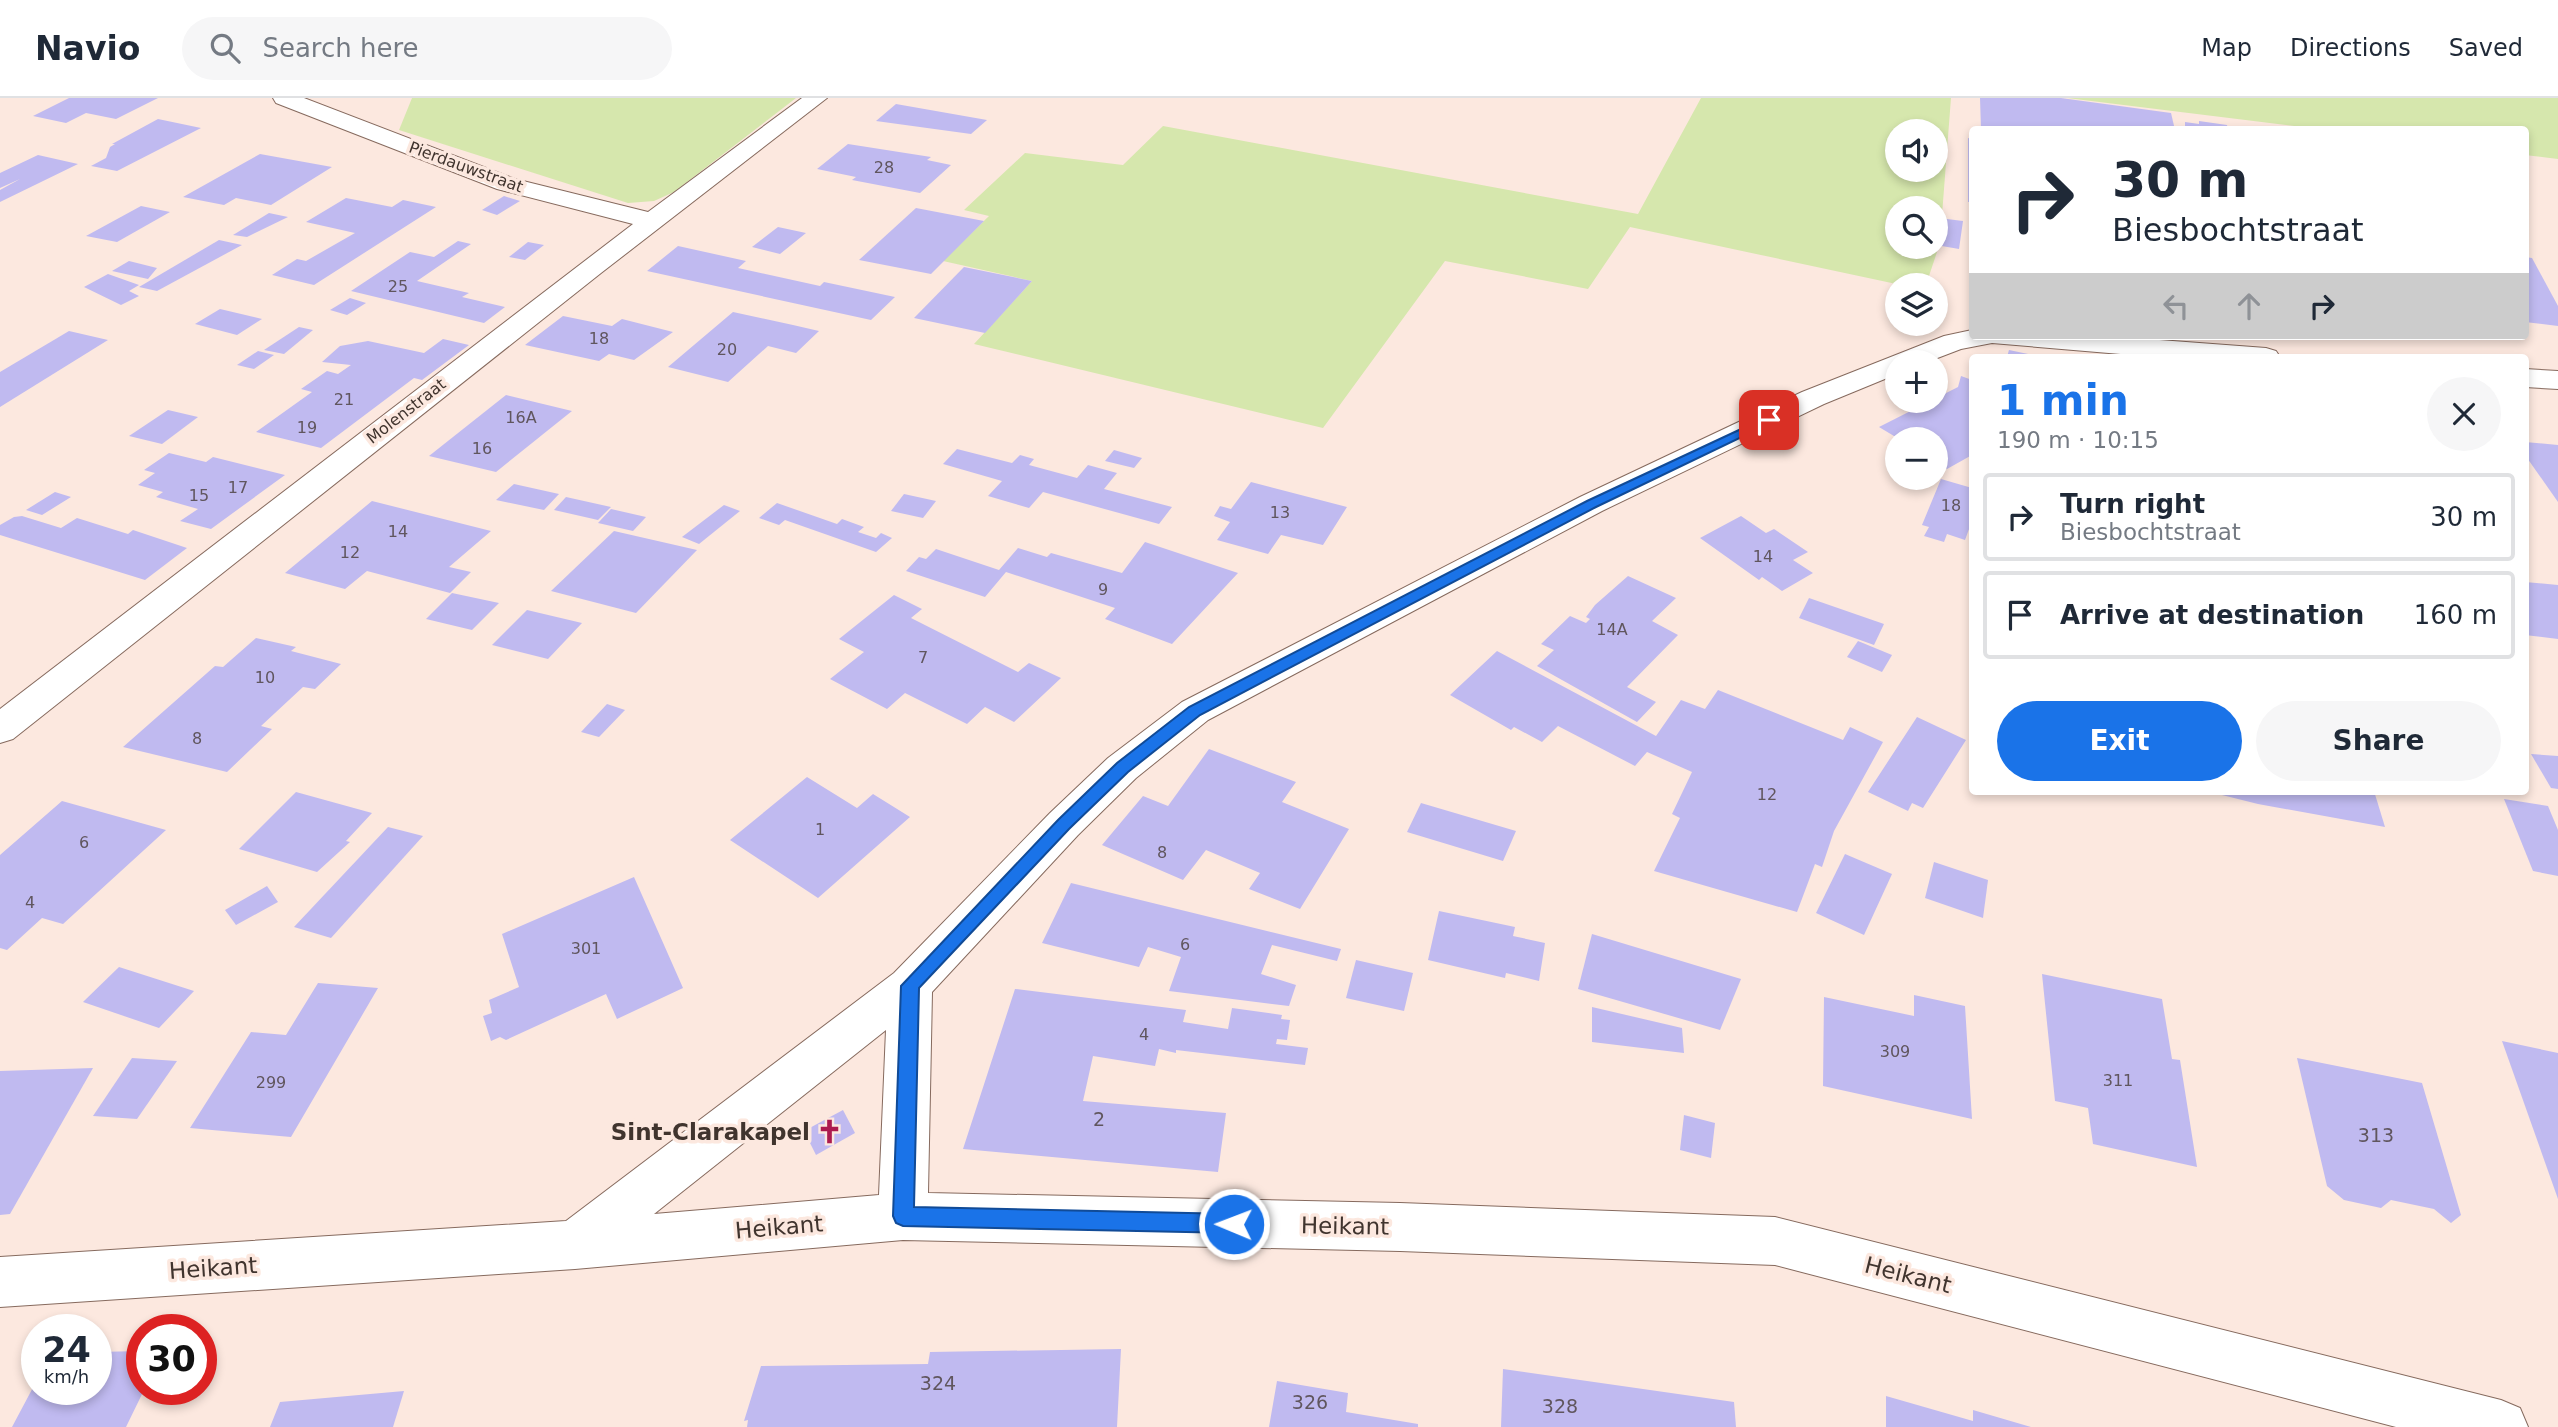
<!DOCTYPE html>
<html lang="en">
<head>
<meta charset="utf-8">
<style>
  :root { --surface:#fff; --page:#f6f6f7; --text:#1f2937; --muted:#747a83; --line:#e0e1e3; --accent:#1a73e8 }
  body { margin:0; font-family:"DejaVu Sans",sans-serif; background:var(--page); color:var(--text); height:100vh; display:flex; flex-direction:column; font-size:26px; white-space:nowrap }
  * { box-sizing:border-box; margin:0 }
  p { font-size:23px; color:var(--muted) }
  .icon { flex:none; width:38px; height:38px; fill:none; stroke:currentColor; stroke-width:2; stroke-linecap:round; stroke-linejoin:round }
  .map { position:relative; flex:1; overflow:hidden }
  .drawer { position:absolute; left:1969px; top:256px; width:560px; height:441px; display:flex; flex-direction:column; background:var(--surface); border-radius:7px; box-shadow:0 4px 10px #0003 }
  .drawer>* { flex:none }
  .guide { position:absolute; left:1969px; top:28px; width:560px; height:214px; border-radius:7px; box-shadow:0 4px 10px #0003; background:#fff; color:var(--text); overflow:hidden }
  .buttons { position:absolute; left:1885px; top:21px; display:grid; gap:14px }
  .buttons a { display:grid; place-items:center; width:63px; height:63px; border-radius:50%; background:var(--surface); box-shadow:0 4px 10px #0003; font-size:35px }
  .speed { position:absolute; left:21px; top:1216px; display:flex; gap:14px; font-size:35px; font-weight:700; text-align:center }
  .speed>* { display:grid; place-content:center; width:91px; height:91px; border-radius:50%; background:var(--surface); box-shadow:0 4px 10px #0003; line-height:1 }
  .speed small { font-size:18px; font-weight:400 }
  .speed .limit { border:10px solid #d22; background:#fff; color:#111 }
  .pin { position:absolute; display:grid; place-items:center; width:60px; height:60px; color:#fff; margin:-30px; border-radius:14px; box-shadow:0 4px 10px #0006 }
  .me { position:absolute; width:77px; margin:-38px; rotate:271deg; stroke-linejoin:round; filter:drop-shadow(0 0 5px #0008) }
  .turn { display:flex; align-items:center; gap:24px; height:147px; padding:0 28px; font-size:32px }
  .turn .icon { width:91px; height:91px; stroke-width:2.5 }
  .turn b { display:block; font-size:49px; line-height:60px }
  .lanes { display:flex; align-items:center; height:66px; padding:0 28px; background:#0003; justify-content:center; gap:35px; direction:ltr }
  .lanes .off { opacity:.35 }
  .round { display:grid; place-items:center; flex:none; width:74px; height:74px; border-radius:37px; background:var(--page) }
  .overview { display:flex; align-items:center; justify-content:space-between; height:119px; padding:0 28px }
  h1 { font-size:42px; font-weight:700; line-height:52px; color:var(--accent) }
  .button { display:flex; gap:14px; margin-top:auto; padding:14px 28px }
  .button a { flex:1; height:80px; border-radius:42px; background:var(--accent); color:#fff; font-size:28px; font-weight:700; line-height:80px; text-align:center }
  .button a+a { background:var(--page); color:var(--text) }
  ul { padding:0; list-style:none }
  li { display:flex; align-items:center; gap:21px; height:88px; margin:0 14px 10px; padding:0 14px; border:4px solid var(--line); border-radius:7px }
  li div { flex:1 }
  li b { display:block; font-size:26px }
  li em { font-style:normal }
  header { display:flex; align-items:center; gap:42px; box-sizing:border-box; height:98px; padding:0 35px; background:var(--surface); border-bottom:2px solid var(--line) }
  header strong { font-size:33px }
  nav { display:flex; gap:38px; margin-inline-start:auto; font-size:24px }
  .search { width:490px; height:63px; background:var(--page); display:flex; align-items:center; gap:18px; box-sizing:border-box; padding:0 24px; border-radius:38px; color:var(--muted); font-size:26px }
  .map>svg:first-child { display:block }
</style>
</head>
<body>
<header>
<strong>Navio</strong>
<div class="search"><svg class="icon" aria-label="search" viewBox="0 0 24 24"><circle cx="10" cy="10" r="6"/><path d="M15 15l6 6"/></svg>Search here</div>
<nav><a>Map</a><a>Directions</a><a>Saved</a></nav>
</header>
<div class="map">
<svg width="2558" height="1329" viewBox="0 0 2558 1329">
  <rect width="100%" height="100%" fill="#fce8df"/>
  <g fill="#d6e7ad" fill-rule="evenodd">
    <path d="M412,0H796L674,94L654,103L628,105L399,32Z"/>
    <path d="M1701,0H1951L1942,117H1936V110H1897V149L1937,154L1926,187H1901L1630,129L1588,191L1445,163L1323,330L974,246L1032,183L943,163L989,118L964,112L1025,55L1123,67L1163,28L1638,116ZM1897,33H1936V72H1897Z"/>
    <path d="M2067,0H2558V61L2525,57V32L2319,31Z"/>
  </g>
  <g fill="#c0baf0">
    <path d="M69,0H158L116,21L86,15L66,25L33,18Z"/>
    <path d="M1980,0H2061L2171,15L2175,32H1981Z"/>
    <path d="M896,6L987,22L971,36L876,23Z"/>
    <path d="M158,21L201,30L117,73L91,68L106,60L110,49L115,46H112Z"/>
    <path d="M2199,23L2227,27L2228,32H2185V24L2199,26Z"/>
    <path d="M1968,40L1972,41V104H1968Z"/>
    <path d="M848,46L931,59L927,62L951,67L920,95L852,82L856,79L817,71Z"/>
    <path d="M260,56L332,69L271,107L236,100L224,107L183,99Z"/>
    <path d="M38,57L78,66L0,104V92L20,81L0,90V75Z"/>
    <path d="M504,98L520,103L497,117L482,112Z"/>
    <path d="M346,100L392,109L403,102L436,109L314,187L272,177L297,161L306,163L355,135L306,124Z"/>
    <path d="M141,108L170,114L117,144L86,138Z"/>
    <path d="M916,110L984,123L931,176L859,162Z"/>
    <path d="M269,115L288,119L247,139L233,137Z"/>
    <path d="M1939,120L1963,123L1959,151L1936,147V121Z"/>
    <path d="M778,129L806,135L780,156L752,149Z"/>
    <path d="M219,142L242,147L157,193L139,189Z"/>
    <path d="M458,143L471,146L417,183L469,195L462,199L505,209L484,225L351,193L410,154L434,159Z"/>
    <path d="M528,144L544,147L525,162L509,159Z"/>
    <path d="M678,148L746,163L738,170L820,188L824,184L895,199L871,222L647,173Z"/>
    <path d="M2525,159L2532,160L2558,208V228L2525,224Z"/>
    <path d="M129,163L157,170L148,181L112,173Z"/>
    <path d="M964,169L1032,183L985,235L914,220Z"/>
    <path d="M108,176L139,187L129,193L139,198L121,207L84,189Z"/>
    <path d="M350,200L366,205L347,217L330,212Z"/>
    <path d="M220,211L262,221L237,237L195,226Z"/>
    <path d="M733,214L793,227L819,233L796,255L768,248L728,284L668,269Z"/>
    <path d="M563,218L612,228L622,221L673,234L634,262L609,256L599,263L525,247Z"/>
    <path d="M299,229L313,232L284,256L264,252Z"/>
    <path d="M69,233L108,242L0,309V274Z"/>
    <path d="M443,241L469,247L422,282L414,280L321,350L256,334L312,294L301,291L327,273L338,276L351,267L322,264L340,248L368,243L424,255Z"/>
    <path d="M2009,252L2038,258V259H2007Z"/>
    <path d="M258,253L274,257L254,271L237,267Z"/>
    <path d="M1961,278L1972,282V357L1947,371L1936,364V341H1899L1879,329L1958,289Z"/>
    <path d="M506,297L572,313L496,374L429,358Z"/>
    <path d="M168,312L198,319L162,346L129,338Z"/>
    <path d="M2525,344L2558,347V404L2525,357Z"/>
    <path d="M957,351L1012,365L1020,357L1034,361L1029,367L1077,380L1088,367L1117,375L1104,391L1172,409L1159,426L1043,394L1029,410L988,398L1002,383L943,366Z"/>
    <path d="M1114,352L1142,360L1134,370L1105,363Z"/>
    <path d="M169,355L206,364L213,359L285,377L211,431L180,423L198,411L156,399L163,394L138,387L155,375L144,372Z"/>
    <path d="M1941,381L1972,390V423L1965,442L1947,436L1944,444L1924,438L1929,429L1922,427Z"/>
    <path d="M1251,384L1347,409L1323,447L1281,437L1268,456L1217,442L1230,424L1214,418L1220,408L1231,411Z"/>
    <path d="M514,386L559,396L544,412L496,402Z"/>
    <path d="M55,394L71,399L42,417L26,412Z"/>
    <path d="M904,396L936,403L923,420L891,413Z"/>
    <path d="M566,399L611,409L598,422L554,412Z"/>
    <path d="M372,403L491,433L449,469L471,474L450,495L367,473L345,491L285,475Z"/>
    <path d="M777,405L837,426L842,421L864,429L858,434L876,440L881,435L892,440L876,454L785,422L779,427L759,420Z"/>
    <path d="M724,407L740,413L699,446L682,439Z"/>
    <path d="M611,411L646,419L633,433L598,425Z"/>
    <path d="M22,418L61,430L77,420L128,436L133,432L187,450L145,482L0,437V427L14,419Z"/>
    <path d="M1741,418L1766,435L1774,431L1808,454L1793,462L1813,475L1782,493L1762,479L1759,482L1700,440Z"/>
    <path d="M614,433L697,452L636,515L551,493Z"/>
    <path d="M1145,444L1238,475L1172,546L1105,521L1115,510L1006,474L985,499L906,473L919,459L926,461L936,451L999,472L1018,450L1047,459L1051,455L1122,475Z"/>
    <path d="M1628,478L1676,500L1652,523L1678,537L1627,589L1656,604L1637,624L1537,568L1554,552L1541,546L1570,518L1586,525L1590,521L1586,519L1595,507Z"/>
    <path d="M2525,484L2558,487V541L2525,537Z"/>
    <path d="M452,495L499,505L472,532L426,521Z"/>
    <path d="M894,497L922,511L911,520L1018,574L1029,565L1061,580L1014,624L985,609L967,626L905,595L887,611L830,581L864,554L839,541Z"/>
    <path d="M1809,500L1884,526L1874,547L1799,520Z"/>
    <path d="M527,512L582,525L548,561L492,547Z"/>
    <path d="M256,540L296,549L291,553L341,566L315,591L303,589L261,628L272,631L227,674L123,649L215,568L223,569Z"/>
    <path d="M1858,543L1892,557L1882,574L1847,559Z"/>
    <path d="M1497,553L1656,638L1681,602L1705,611L1718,592L1843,642L1850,629L1883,644L1834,733L1822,769L1815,766L1797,814L1654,773L1680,720L1672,716L1692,674L1647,654L1635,668L1558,628L1542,644L1514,629L1511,632L1450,597Z"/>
    <path d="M607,606L625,612L599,639L581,634Z"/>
    <path d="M1917,619L1966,642L1923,710L1912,705L1908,713L1868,694Z"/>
    <path d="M1209,651L1296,684L1282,704L1349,731L1300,811L1249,791L1260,775L1206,752L1183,782L1102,747L1143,698L1168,708Z"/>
    <path d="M2531,656L2558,658V691L2551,690Z"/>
    <path d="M807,679L857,710L873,696L910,719L818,800L730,742Z"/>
    <path d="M2206,693H2374L2385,729L2258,706Z"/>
    <path d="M296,694L372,715L346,743L350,744L317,774L239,751Z"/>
    <path d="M2504,701L2548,708L2558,732V778L2533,773Z"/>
    <path d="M62,703L166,732L63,826L42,820L7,852L0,850V757Z"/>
    <path d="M1421,705L1516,733L1503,763L1407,734Z"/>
    <path d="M388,729L423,738L331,840L294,829Z"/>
    <path d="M1845,756L1892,776L1864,837L1816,815Z"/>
    <path d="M1934,764L1988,782L1983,820L1925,800Z"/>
    <path d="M634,779L683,890L617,921L606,896L506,942L500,939L491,943L483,918L492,915L489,902L519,889L502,836Z"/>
    <path d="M1071,785L1341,851L1337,863L1272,847L1261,876L1296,887L1289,908L1169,893L1181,859L1148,849L1139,869L1042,845Z"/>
    <path d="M267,788L278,804L236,827L225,812Z"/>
    <path d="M1439,813L1515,829L1513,838L1545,845L1539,883L1506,875L1505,880L1428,862Z"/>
    <path d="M1592,836L1741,881L1720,932L1578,891Z"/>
    <path d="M1356,862L1413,875L1404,913L1346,900Z"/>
    <path d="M119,869L194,893L159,930L83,904Z"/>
    <path d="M2042,876L2162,901L2172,961L2180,962L2197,1069L2093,1046L2088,1010L2055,1003Z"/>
    <path d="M318,885L378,890L291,1039L190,1030L251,934L286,937Z"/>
    <path d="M1015,891L1186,912L1183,924L1228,931L1232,910L1282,917L1281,921L1290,922L1287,942L1277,941L1276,946L1308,950L1305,967L1176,952V955L1159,951L1155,968L1093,958L1083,1003L1226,1015L1218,1074L963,1051Z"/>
    <path d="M1914,897L1965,908L1972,1021L1823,988L1824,899L1914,918Z"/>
    <path d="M1592,909L1682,930L1684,955L1592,944Z"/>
    <path d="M2502,943L2558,955V1101Z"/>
    <path d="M132,960L177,963L137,1021L93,1018Z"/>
    <path d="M2297,960L2422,985L2461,1117L2451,1125L2434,1111L2391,1102L2381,1110L2344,1102L2327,1088Z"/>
    <path d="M93,970L10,1116L0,1117V973Z"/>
    <path d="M843,1012L855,1035L816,1057L804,1033Z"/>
    <path d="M1684,1017L1715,1025L1711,1060L1680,1052Z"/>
    <path d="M1121,1251L1117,1329H747L748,1322L744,1323L761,1268L928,1266L930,1254Z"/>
    <path d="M142,1253L144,1292L126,1329H12L37,1282V1292H96V1254Z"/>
    <path d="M1503,1271L1734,1304L1736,1329H1501Z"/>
    <path d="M1277,1283L1348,1295L1346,1314L1418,1326V1329H1269Z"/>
    <path d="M404,1293L393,1329H270L280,1304Z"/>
    <path d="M1886,1298L1973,1323V1312L2031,1329H1886Z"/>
  </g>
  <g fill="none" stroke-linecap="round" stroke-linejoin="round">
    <defs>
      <g id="street">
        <path d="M273,0H304L515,81L648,114L802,0H827L601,175L13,641L0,645V611L633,126L497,91L276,5Z"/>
        <path d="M1972,232V238H2106L2266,250L2276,253L2280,259H2156L1992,245L1961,251L1927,264H1897V276L1824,306L1602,413L1208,622L1136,680L1078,737L932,894L928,1095L1400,1105L1775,1119L2501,1302L2520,1310L2528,1329H2396L1775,1167L1400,1153L903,1142L575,1171L0,1209V1159L566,1123L894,875L1050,715L1108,660L1182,604L1580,399L1802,294L1944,238ZM886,932L879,1097L654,1116Z"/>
        <path d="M2525,271L2558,273V291L2525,289Z"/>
      </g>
    </defs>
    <use href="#street" stroke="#866a5e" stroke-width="2"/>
    <use href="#street" fill="#fff" fill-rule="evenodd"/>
  </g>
  <path fill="#1a73e8" stroke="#114b97" stroke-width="2" d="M1769,318L1775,322L1773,324L1596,409L1200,617L1128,674L1069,731L919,890L914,1109L1234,1116L1241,1119L1244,1126L1241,1133L1234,1135L903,1128L896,1125L893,1118L901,888L1058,722L1117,665L1189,609L1587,403Z"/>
  <defs>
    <symbol id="church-bare" viewBox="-9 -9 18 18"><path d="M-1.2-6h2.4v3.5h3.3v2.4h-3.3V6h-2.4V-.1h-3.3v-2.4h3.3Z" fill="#ac1a4f" stroke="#fce8df" stroke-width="2.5" paint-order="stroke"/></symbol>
  </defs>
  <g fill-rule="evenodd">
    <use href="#church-bare" x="812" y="1016" width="35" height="35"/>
  </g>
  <g text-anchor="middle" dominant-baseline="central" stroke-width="7" stroke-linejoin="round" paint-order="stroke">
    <g font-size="16" fill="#40342e" stroke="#fce8df">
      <text transform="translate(466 69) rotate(20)">Pierdauwstraat</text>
      <text transform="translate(406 313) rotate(-38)">Molenstraat</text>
    </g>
    <g font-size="16" fill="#60565e">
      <text x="884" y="69">28</text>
      <text x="398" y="188">25</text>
      <text x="599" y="240">18</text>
      <text x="727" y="251">20</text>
      <text x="344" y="301">21</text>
      <text x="521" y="319">16A</text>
      <text x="307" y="329">19</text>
      <text x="482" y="350">16</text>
      <text x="238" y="389">17</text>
      <text x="199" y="397">15</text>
      <text x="1951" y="407">18</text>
      <text x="1280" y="414">13</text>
      <text x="398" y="433">14</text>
      <text x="350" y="454">12</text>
      <text x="1763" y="458">14</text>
      <text x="1103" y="491">9</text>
      <text x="1612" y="531">14A</text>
      <text x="923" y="559">7</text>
      <text x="265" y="579">10</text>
      <text x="197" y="640">8</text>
      <text x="1767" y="696">12</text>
      <text x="820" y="731">1</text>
      <text x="84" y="744">6</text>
      <text x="1162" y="754">8</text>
      <text x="30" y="804">4</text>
      <text x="1185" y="846">6</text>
      <text x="586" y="850">301</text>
      <text x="1144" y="936">4</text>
      <text x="1895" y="953">309</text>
      <text x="2118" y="982">311</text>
      <text x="271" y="984">299</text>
    </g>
    <g font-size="19" fill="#60565e">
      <text x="1099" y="1021">2</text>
      <text x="2376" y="1037">313</text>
      <text x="938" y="1285">324</text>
      <text x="1310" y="1304">326</text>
      <text x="1560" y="1308">328</text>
    </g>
    <g font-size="23" font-weight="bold" fill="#40342e" stroke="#fce8df" text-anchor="end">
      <text x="810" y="1034">Sint-Clarakapel</text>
    </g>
    <g font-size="23" fill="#40342e" stroke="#fce8df">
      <text transform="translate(1345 1128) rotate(1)">Heikant</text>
      <text transform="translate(779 1129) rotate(-5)">Heikant</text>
      <text transform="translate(213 1170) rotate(-4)">Heikant</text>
      <text transform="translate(1908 1177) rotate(14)">Heikant</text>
    </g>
  </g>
</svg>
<div class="buttons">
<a><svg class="icon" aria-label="sound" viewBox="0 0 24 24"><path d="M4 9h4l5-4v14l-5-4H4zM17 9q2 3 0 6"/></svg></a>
<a><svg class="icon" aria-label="search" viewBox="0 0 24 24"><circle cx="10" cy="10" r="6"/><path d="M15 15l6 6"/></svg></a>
<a><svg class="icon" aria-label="layers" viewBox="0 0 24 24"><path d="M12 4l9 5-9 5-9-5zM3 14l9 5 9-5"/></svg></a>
<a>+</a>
<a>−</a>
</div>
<div class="speed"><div>24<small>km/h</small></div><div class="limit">30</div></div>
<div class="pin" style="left:1769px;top:322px;background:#d93025"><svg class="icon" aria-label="arrive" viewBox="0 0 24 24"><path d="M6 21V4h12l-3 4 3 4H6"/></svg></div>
<svg class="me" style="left:1234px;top:1126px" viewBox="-20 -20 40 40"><circle r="17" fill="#1a73e8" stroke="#fff" stroke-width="3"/><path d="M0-11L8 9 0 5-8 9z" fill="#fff"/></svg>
<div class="guide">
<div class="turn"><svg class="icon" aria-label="right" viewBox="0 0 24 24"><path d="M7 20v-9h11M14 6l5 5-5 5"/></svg><div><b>30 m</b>Biesbochtstraat</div></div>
<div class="lanes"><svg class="icon off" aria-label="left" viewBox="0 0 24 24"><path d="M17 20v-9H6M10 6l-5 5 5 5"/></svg><svg class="icon off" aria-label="ahead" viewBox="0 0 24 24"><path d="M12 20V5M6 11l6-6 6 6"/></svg><svg class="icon" aria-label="right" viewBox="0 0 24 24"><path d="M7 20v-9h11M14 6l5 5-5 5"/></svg></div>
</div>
<section class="drawer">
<div class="overview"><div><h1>1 min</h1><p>190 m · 10:15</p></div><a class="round"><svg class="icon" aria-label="close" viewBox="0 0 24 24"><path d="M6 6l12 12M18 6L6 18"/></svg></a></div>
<ul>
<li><svg class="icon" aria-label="right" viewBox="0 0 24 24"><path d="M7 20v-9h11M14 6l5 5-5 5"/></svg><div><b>Turn right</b><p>Biesbochtstraat</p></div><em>30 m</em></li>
<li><svg class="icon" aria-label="arrive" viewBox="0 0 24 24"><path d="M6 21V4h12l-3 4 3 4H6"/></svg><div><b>Arrive at destination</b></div><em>160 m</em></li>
</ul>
<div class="button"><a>Exit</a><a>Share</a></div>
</section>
</div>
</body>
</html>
